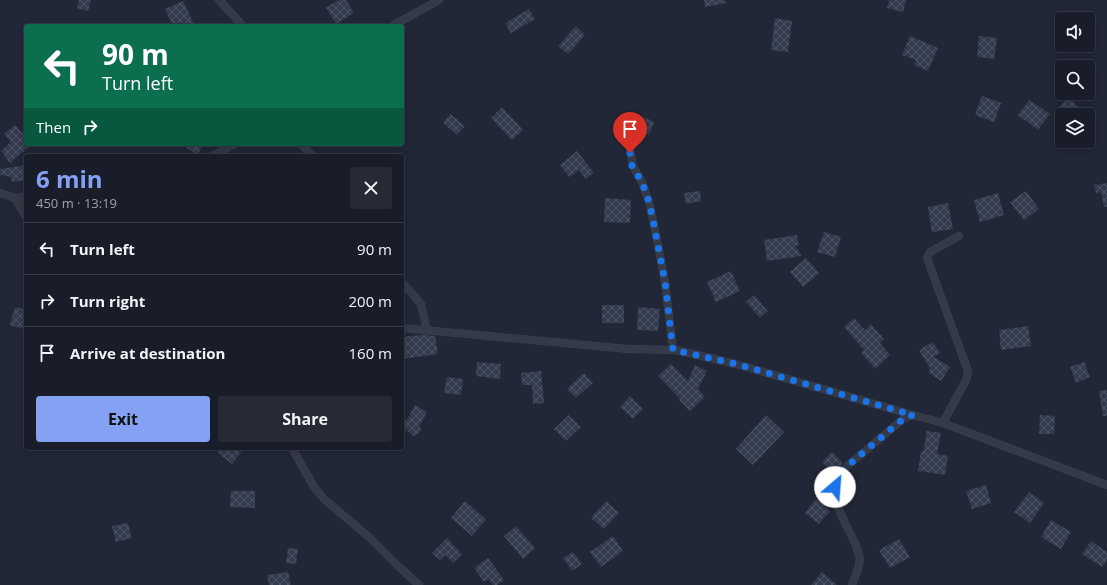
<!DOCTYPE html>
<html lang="en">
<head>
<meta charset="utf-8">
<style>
  :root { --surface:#191d29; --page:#262a35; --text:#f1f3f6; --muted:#9fa2a8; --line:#373b46; --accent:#84a1f3 }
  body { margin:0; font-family:"Open Sans",sans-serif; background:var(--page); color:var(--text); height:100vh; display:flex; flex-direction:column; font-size:15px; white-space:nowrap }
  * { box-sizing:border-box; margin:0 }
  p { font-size:13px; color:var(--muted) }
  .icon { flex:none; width:22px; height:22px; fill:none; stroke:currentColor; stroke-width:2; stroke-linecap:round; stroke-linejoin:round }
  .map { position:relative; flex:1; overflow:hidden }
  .details { position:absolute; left:24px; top:154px; width:380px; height:296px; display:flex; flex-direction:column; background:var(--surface); border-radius:4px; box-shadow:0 2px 10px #0003,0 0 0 1px var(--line) }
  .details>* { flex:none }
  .banner { position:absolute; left:24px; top:24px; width:380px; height:122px; border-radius:4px; box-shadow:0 2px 10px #0003,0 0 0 1px var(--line); background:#0b6e4f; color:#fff; overflow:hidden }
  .tools { position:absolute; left:1055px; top:12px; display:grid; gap:8px }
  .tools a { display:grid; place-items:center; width:40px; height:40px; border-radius:4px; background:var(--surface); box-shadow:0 2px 10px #0003,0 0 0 1px var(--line); font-size:20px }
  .pin { position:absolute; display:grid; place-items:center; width:34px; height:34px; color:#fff; margin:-41px -17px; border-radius:50% 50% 50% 0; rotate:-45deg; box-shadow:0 0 4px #0007 }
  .pin .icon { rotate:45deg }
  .me { position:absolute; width:44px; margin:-22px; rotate:27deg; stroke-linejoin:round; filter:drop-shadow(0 0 3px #0008) }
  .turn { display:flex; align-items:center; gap:14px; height:84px; padding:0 12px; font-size:18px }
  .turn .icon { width:52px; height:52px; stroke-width:2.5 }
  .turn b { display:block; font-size:28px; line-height:34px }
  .then { display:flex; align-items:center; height:38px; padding:0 12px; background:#0003; gap:8px; font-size:15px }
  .round { display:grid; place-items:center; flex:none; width:42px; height:42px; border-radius:4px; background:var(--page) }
  .head { display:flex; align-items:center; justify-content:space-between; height:68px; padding:0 12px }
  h1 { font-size:24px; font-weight:700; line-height:30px; color:var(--accent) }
  .action { display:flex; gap:8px; margin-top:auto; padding:8px 12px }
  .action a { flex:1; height:46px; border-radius:4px; background:var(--accent); color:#111; font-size:16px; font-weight:700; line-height:46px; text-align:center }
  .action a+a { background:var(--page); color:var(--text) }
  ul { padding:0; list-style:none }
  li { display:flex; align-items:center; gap:12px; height:52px; padding:0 12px; border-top:1px solid var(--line) }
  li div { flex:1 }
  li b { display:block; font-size:15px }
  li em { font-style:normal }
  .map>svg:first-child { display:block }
</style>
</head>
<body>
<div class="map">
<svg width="1107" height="585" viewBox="0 0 1107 585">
  <defs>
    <pattern id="building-cross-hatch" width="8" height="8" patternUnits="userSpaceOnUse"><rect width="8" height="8" fill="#333b4e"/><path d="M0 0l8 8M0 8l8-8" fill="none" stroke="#4e5566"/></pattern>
  </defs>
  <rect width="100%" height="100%" fill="#212737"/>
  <g fill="url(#building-cross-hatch)">
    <path d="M79,0H91L88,11L77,8Z"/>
    <path d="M338,0H346L354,13L336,24L326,8Z"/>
    <path d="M704,0H725L726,3L705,7Z"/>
    <path d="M889,0H906L903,12L887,8Z"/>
    <path d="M183,1L195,26H173L165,9Z"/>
    <path d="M529,9L535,19L511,33L505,23Z"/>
    <path d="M775,18L792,21L788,52L771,50Z"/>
    <path d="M576,26L585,35L568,54L558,46Z"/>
    <path d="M910,36L938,48L928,71L914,65L916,60L902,55Z"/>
    <path d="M979,36L997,38L994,59L977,57Z"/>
    <path d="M982,96L1001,103L994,122L975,115Z"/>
    <path d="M1069,98L1087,115H1065L1058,108Z"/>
    <path d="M1029,100L1050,114L1038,130L1018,115Z"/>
    <path d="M502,107L523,130L512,140L491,118Z"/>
    <path d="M450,114L465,126L457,135L443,123Z"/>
    <path d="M639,115L654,122L649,135L633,129Z"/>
    <path d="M15,125L26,137V144H32L10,163L1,151L11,142L4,134Z"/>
    <path d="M182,144H204L197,155Z"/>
    <path d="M577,151L594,173L586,179L579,170L569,177L560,165Z"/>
    <path d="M26,165V180L12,182L11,177L0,175V169Z"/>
    <path d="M1107,183V207H1104L1101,192L1096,193L1094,185Z"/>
    <path d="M700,191L701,201L686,204L684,193Z"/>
    <path d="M1026,191L1039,209L1024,220L1010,202Z"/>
    <path d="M998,193L1004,215L980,222L974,200Z"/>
    <path d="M605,198L631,200L630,223L604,222Z"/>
    <path d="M948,203L953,229L932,232L928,207Z"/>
    <path d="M824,232L841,237L835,257L817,252Z"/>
    <path d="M797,235L799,246L794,245L800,252L801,256L767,261L764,240Z"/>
    <path d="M806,258L819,273L803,287L790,272Z"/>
    <path d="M731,271L740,291L716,302L707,282Z"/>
    <path d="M754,295L768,311L760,318L746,302Z"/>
    <rect x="602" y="305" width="22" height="18"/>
    <path d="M15,307L26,310V330L10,325Z"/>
    <path d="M638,307L660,309L658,331L637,330Z"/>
    <path d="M854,318L865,330L871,324L884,339L880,343L890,355L875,369L861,353L864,350L844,327Z"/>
    <path d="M1028,326L1031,346L1001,350L999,330Z"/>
    <path d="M422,335L435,336L438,354L402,359V337Z"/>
    <path d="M933,342L940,353L934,357L950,367L941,381L928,372L930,369L919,350Z"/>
    <path d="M477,362L501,364L500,379L476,376Z"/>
    <path d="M1084,362L1090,377L1076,383L1070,367Z"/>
    <path d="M671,364L688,381L695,365L707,371L698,389L705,397L690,411L679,400L680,399L658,376Z"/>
    <path d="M541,371L544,403L533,404L532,385H522L521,373Z"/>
    <path d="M584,373L593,383L576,398L567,389Z"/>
    <path d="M447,377L463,379L461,395L444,393Z"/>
    <path d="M1107,390V416H1103L1099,391Z"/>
    <path d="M630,396L643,409L633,419L620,407Z"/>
    <path d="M415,405L427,412L419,427L422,430L414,437L402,426V423L408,418Z"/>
    <path d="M569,415L581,427L566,441L554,429Z"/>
    <path d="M766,415L784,432L753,465L736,449Z"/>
    <path d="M1040,415L1055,416L1054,434H1039Z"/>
    <path d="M927,431L941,433L937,454L948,456L945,475L918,471L921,451L923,452Z"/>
    <path d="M222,448H244L232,464L218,453Z"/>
    <path d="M832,452L843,463L836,469L834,473L822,462Z"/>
    <path d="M986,485L991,503L972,509L966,491Z"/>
    <path d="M231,491H255V508L230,507Z"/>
    <path d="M1029,492L1044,503L1030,523L1014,512Z"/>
    <path d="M816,499L830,511L819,524L805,513Z"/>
    <path d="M465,501L486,519L472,536L451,518Z"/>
    <path d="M606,501L619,513L604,529L591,518Z"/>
    <path d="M1051,520L1071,532L1061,549L1041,537Z"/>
    <path d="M128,523L132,538L116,542L112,526Z"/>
    <path d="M516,526L535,548L523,559L504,536Z"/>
    <path d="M613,536L623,551L601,567L590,552Z"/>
    <path d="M447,538L462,554L453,563L445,555L440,560L432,553Z"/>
    <path d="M899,539L910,557L890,568L879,550Z"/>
    <path d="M1091,541L1107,552V560L1102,567L1082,554Z"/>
    <path d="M288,548L298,549L296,564L286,563Z"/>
    <path d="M573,552L582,564L572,571L563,558Z"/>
    <path d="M488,558L504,580L497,585H493L489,579L484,582L474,568Z"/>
    <path d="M288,572L291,585H269L267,575Z"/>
    <path d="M822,572L837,585H811Z"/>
  </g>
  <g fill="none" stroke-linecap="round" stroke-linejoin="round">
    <defs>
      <g id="street">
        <path d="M219,0L243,26"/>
        <path d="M392,26L439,0"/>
        <path d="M626,129L633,166L642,182L649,202L654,225L665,282L673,350"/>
        <path d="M301,144L313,156"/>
        <path d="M212,156L235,144"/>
        <path d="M0,193L15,198L26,196"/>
        <path d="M15,198L26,217"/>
        <path d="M402,282L421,304L427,331"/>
        <path d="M402,328L628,349L676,350L736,364L913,415L943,423L1107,485"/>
        <path d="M943,423L967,378L968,371L927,258L930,252L959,236"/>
        <path d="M292,448L314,487L324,499L369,537L398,566L419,585"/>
        <path d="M852,585C855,576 862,564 859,555C854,532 823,498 839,473L903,419L913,415"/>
      </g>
    </defs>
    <use href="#street" stroke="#3e4351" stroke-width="8"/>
    <use href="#street" stroke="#343a47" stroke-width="7"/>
  </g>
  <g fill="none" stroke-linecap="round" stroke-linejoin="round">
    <path stroke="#1a73e8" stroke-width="7" stroke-dasharray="0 12.6" d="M630,153L632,166L642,182L649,202L654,225L665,282L673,350L736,364L913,415L903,419L839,473L835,480V487"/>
  </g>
</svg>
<div class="tools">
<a><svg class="icon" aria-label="sound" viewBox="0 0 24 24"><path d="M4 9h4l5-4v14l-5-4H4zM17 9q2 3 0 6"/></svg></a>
<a><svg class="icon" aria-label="search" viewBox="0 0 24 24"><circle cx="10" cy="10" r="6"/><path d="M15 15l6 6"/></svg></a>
<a><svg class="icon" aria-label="layers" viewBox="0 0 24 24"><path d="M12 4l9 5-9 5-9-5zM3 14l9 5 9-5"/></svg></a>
</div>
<div class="pin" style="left:630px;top:153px;background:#d93025"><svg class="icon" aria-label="arrive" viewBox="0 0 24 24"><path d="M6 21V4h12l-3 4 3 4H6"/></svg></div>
<svg class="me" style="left:835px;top:487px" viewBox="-20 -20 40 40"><circle r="19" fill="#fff"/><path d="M0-13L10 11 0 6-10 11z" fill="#1a73e8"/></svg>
<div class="banner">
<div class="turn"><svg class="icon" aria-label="left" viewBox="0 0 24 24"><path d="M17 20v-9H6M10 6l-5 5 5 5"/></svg><div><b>90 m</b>Turn left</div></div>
<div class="then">Then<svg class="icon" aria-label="right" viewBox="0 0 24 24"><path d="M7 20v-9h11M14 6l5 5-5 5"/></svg></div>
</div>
<section class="details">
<div class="head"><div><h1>6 min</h1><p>450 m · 13:19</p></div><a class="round"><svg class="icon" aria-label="close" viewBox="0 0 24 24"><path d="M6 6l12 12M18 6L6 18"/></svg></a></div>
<ul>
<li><svg class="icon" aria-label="left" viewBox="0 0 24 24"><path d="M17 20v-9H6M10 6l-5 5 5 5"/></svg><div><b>Turn left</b></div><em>90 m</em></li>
<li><svg class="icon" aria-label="right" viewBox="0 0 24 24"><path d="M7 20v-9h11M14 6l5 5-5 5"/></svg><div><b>Turn right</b></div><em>200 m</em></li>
<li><svg class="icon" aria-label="arrive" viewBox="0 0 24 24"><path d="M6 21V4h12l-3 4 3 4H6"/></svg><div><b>Arrive at destination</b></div><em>160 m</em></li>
</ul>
<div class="action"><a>Exit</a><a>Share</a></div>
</section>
</div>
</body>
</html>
